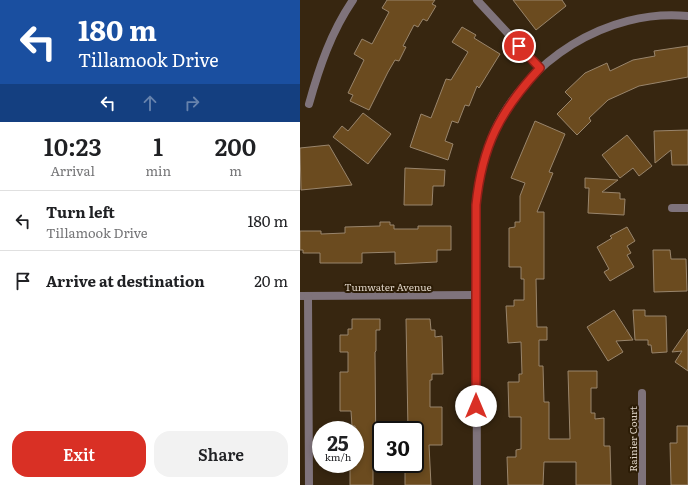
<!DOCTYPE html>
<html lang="en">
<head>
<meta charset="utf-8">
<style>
  :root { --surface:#fff; --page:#f2f2f2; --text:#202124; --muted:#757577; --line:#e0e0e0; --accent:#d93025 }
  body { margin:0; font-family:Literata,serif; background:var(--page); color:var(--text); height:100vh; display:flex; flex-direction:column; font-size:15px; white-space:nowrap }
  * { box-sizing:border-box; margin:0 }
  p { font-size:13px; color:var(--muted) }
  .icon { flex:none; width:22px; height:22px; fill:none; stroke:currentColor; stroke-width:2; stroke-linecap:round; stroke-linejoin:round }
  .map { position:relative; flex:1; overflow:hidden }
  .side { display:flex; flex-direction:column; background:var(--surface); width:300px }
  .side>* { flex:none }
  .hud { background:#1a4fa0; color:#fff; overflow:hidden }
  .speed { position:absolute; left:12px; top:421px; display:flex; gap:8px; font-size:20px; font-weight:700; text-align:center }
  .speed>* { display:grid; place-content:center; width:52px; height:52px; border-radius:50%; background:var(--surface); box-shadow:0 2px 6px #0003; line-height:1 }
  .speed small { font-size:10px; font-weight:400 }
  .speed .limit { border:2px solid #111; border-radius:6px; background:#fff; color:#111 }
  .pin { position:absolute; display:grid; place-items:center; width:34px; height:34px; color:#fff; margin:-17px; border:2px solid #fff; border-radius:50%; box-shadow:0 1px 4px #0007 }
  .me { position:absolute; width:44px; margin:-22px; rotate:0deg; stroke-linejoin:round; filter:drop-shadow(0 0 3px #0008) }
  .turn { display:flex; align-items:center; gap:14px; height:84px; padding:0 12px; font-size:18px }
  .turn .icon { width:52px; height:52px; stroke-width:2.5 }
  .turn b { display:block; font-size:28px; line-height:34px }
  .lanes { display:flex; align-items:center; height:38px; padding:0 12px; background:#0003; justify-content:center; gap:20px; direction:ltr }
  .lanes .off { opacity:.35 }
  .eta { display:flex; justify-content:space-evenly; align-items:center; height:68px; text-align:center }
  .eta b { font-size:24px; font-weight:600; line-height:28px }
  .primary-button { display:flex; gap:8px; margin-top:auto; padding:8px 12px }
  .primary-button a { flex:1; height:46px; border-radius:16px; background:var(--accent); color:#fff; font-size:16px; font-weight:600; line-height:46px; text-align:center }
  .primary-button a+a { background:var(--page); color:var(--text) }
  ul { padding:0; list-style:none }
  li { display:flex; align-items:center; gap:12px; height:60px; padding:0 12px; border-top:1px solid var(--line) }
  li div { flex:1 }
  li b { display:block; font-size:15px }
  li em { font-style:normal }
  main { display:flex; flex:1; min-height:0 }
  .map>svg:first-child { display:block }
</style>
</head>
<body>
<main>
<section class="side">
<div class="hud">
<div class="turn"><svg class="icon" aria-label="left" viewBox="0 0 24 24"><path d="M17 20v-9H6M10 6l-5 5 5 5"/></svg><div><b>180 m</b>Tillamook Drive</div></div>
<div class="lanes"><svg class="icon" aria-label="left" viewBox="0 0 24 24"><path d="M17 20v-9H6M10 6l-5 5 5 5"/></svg><svg class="icon off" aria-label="ahead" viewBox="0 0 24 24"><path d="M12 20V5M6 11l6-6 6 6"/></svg><svg class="icon off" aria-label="right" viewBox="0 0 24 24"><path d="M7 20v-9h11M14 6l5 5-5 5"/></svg></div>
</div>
<div class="eta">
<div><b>10:23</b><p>Arrival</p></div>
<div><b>1</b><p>min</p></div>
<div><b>200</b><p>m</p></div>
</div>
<ul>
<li><svg class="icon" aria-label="left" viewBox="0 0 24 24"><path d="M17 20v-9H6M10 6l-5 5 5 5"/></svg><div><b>Turn left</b><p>Tillamook Drive</p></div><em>180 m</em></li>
<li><svg class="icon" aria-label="arrive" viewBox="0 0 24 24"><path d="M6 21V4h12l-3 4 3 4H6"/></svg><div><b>Arrive at destination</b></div><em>20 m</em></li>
</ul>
<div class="primary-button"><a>Exit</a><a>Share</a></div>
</section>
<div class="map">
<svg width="388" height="485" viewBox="0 0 388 485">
  <rect width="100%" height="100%" fill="#372610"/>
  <g fill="#6b4b1f" stroke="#99856c">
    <path d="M87,0H135L132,4L136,6L127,21L123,19L118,27L114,25L103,46L106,47L99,61L95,60L88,72L69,110L50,101L53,95L48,93L64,60L54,54L62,39L72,44L89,12L82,8Z"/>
    <path d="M213,0H262L266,6L236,30Z"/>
    <path d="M162,27L176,35L174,38L200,54L179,88L177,86L169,106L165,105L158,123L152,121L145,141L153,144L148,160L110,147L121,114L131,118L146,79L151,80L168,52L152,42Z"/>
    <path d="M388,46V77L339,86L308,100L289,118L291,121L277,135L257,114L272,99L265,92L285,73L307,63L310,71L333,60L355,56L354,51Z"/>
    <path d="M63,113L91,134L68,164L33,137L42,126L48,131Z"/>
    <path d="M235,121L265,134L249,172L253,173L237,212H244V279H236L237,327H247V340H239V366H243L244,402H249V439H270L268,371H297V388H291V413H295V419L304,418V446H310L311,485H276V462H244L243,485H208L207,457H216V450L221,449V417H209L208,382H219V374H222L221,342L208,343L206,306H214V300H224V279H221V267H209V228L215,227V222H220V196L225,183L211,178Z"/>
    <path d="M388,130V165H372L371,150L355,163L354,131Z"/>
    <path d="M327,135L352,166L339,176L333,168L320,178L302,155Z"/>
    <path d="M29,145L52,185L1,190L0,148Z"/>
    <path d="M105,168L145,170L144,186H133L132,205H104Z"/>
    <path d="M285,178L318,180L302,192L320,193V199H325L324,215L288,213L289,188H285Z"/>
    <path d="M80,222H90V225H94V229H118V226H151V250H137V262L95,264V252L62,253V263H20V253H3V250H0V231H21V234L45,233V227L80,226Z"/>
    <path d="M327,227L335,241L327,246L331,253L327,255L334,267L310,281L304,272L309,269L297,247L312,238L310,236Z"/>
    <path d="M353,250H370L371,259H386L387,291L354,292Z"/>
    <path d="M314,310L333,340L316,341L323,352L308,361L287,327Z"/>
    <path d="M333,310H345V316H366L367,352L352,353L351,345H348V340H335Z"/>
    <path d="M52,319H80V330H76V351L75,352L76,464H73V485H50V464H55V426H52L51,411H40V372H48V352H40V335H48V329H52Z"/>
    <path d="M106,319H130L131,330H135V337L142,336L143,374H132V380H130V407H142V445H129L131,485H105V468H115V430H108Z"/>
    <path d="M388,329V371L375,362L382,351L372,352Z"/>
    <path d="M377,426H388V485H371L370,443H377Z"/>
  </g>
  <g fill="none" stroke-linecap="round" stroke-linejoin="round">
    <g stroke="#7f737b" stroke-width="8">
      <path d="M177,0L240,68"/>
      <path d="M9,104C19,68 31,32 53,0"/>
      <path d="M372,208H388"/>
      <path d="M0,296L176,295"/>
      <path d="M8,296L9,485"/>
      <path d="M342,393V485"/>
      <path d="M177,485L176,205C179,180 183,157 193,134C225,61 307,8 388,16"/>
    </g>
  </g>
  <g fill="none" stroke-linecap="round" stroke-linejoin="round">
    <defs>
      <path id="route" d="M176,406V205C182,146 200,111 240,68L219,46"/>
    </defs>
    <use href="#route" stroke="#8d1f18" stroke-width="10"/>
    <use href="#route" stroke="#d93025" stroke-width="7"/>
  </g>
  <g text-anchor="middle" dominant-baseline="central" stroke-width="4" stroke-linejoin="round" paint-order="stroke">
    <g font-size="10" fill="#dfd4c7" stroke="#2c1c06">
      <text x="88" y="286">Tumwater Avenue</text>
      <text transform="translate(332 439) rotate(-90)">Rainier Court</text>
    </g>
  </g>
</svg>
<div class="speed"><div>25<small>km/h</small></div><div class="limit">30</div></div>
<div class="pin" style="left:219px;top:46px;background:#d93025"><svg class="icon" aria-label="arrive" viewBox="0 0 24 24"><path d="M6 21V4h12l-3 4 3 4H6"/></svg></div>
<svg class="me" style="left:176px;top:406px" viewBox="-20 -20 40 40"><circle r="19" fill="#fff"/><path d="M0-13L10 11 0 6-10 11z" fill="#d93025"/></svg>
</div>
</main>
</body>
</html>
